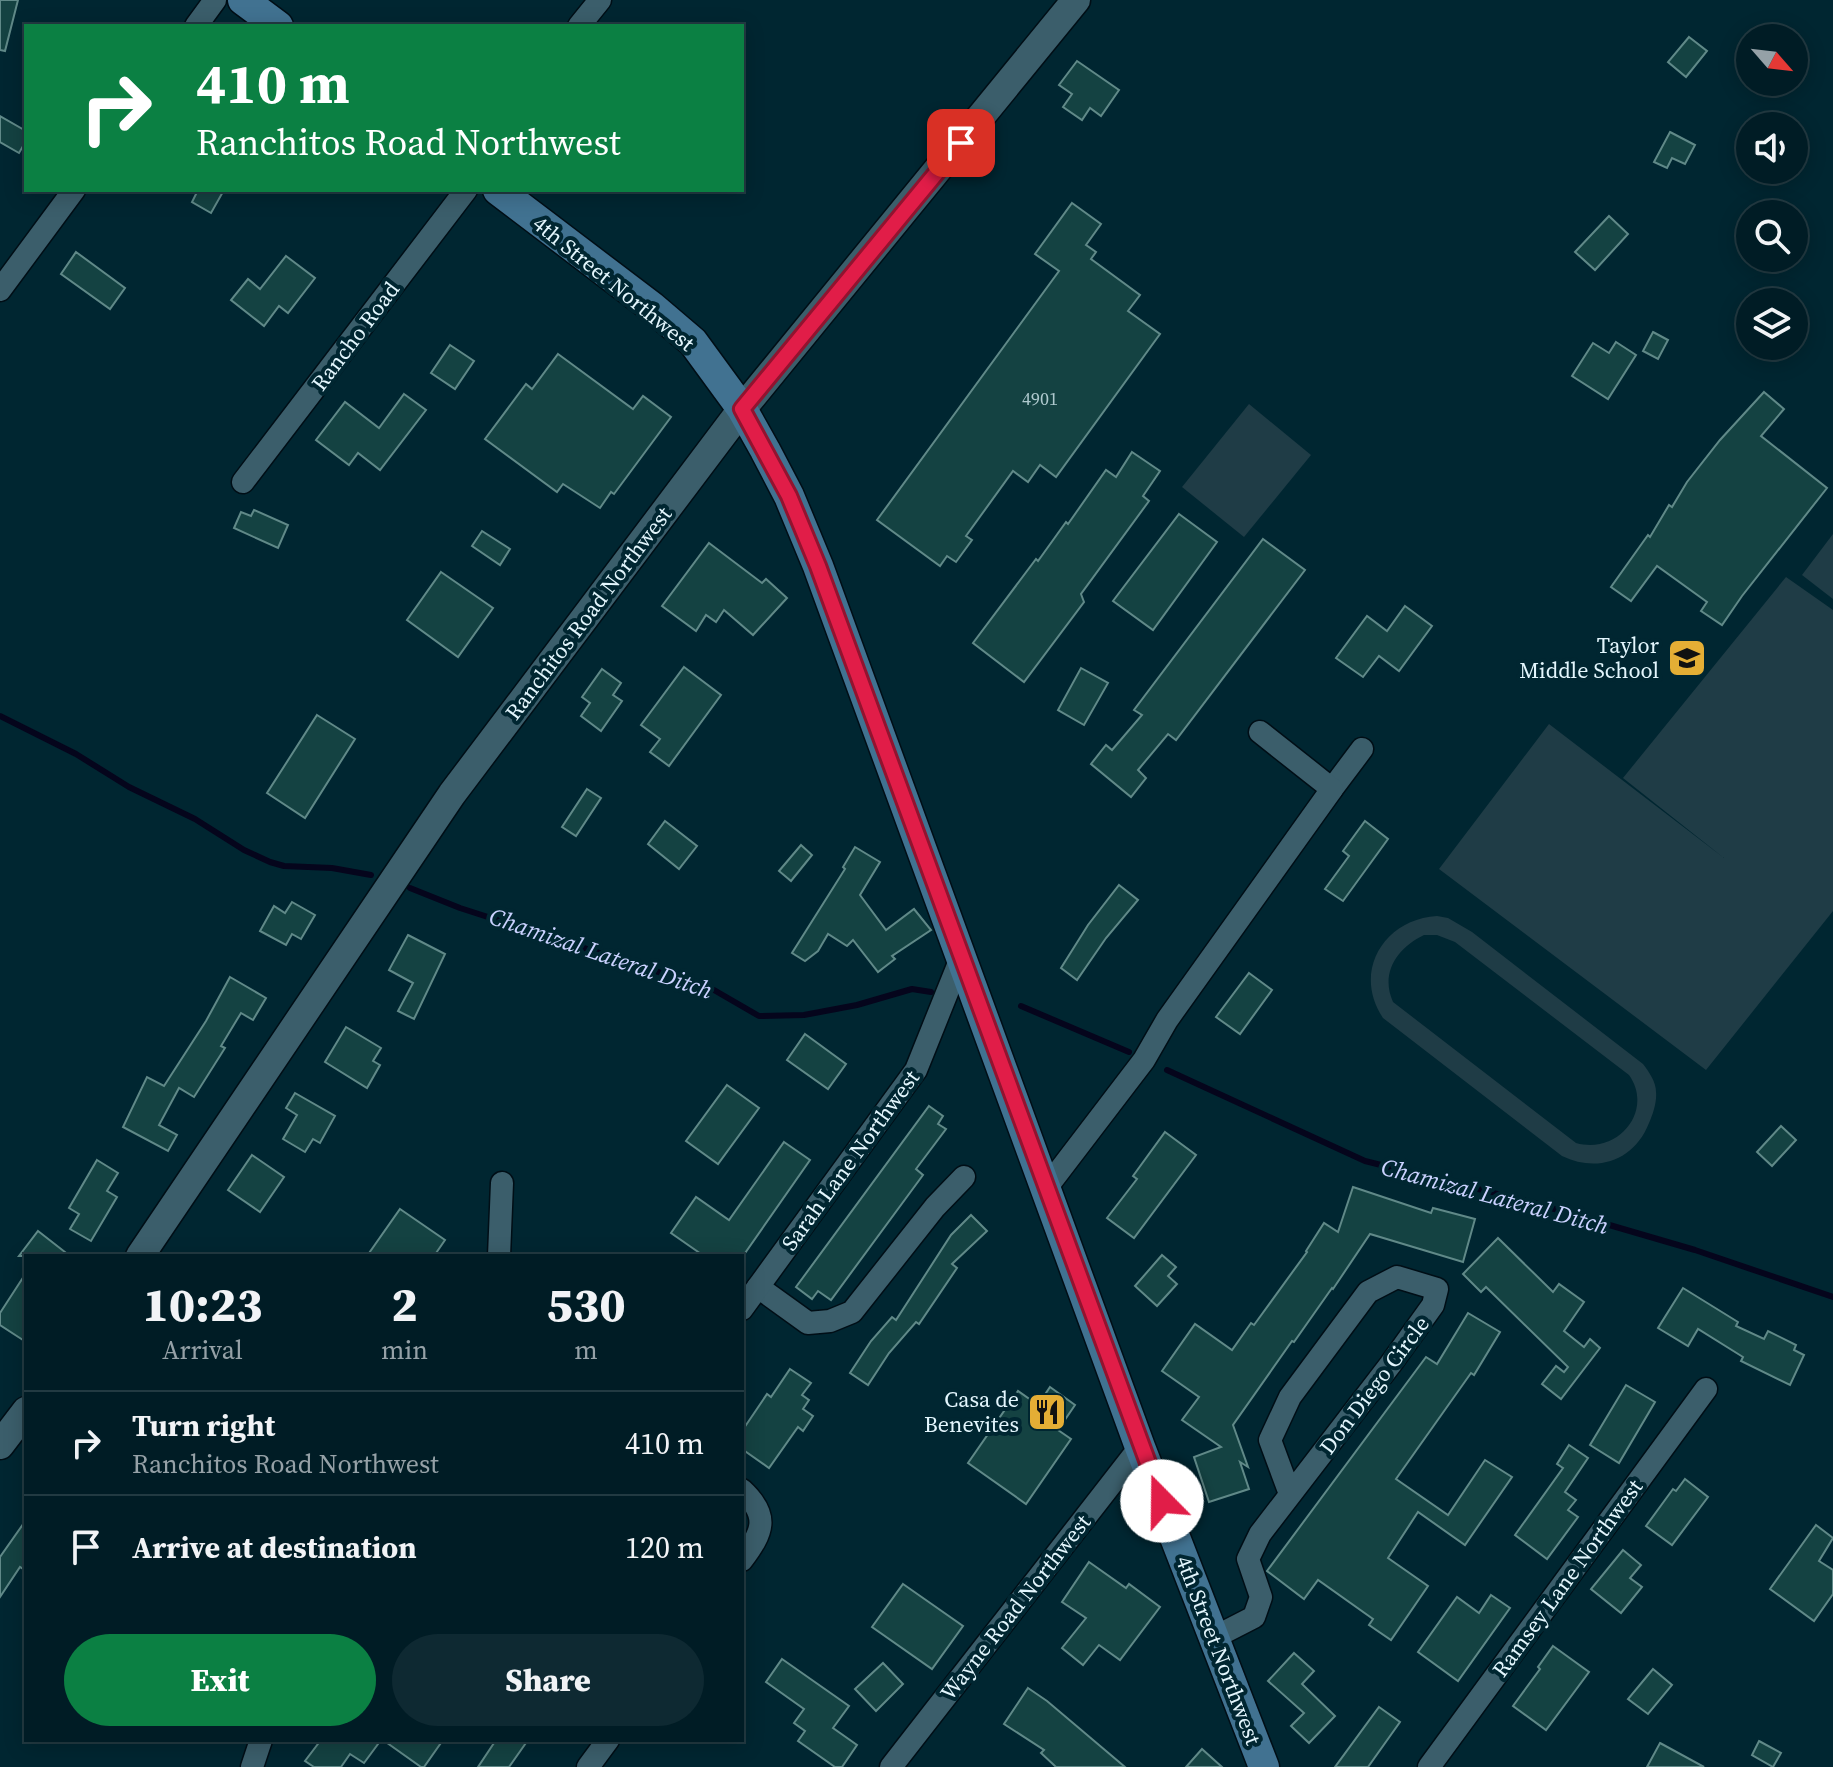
<!DOCTYPE html>
<html lang="en">
<head>
<meta charset="utf-8">
<style>
  :root { --surface:#001c25; --page:#0e2932; --text:#f1f3f6; --muted:#95a1a7; --line:#223a42; --accent:#0b8043 }
  body { margin:0; font-family:"Source Serif 4",serif; background:var(--page); color:var(--text); height:100vh; display:flex; flex-direction:column; font-size:30px; white-space:nowrap }
  * { box-sizing:border-box; margin:0 }
  p { font-size:26px; color:var(--muted) }
  .icon { flex:none; width:44px; height:44px; fill:none; stroke:currentColor; stroke-width:2; stroke-linecap:round; stroke-linejoin:round }
  .map { position:relative; flex:1; overflow:hidden }
  .details { position:absolute; left:24px; top:1254px; width:720px; height:488px; display:flex; flex-direction:column; background:var(--surface); border-radius:0px; box-shadow:0 4px 20px #0003,0 0 0 2px var(--line) }
  .details>* { flex:none }
  .guide { position:absolute; left:24px; top:24px; width:720px; height:168px; border-radius:0px; box-shadow:0 4px 20px #0003,0 0 0 2px var(--line); background:#0b8043; color:#fff; overflow:hidden }
  .needle { width:52px; rotate:118deg }
  .tools { position:absolute; left:1736px; top:24px; display:grid; gap:16px }
  .tools a { display:grid; place-items:center; width:72px; height:72px; border-radius:50%; background:var(--surface); box-shadow:0 4px 20px #0003,0 0 0 2px var(--line); font-size:40px }
  .pin { position:absolute; display:grid; place-items:center; width:68px; height:68px; color:#fff; margin:-34px; border-radius:16px; box-shadow:0 4px 12px #0006 }
  .me { position:absolute; width:88px; margin:-44px; rotate:338deg; stroke-linejoin:round; filter:drop-shadow(0 0 6px #0008) }
  .turn { display:flex; align-items:center; gap:28px; height:168px; padding:0 40px; font-size:36px }
  .turn .icon { width:104px; height:104px; stroke-width:2.5 }
  .turn b { display:block; font-size:56px; line-height:68px }
  .eta { display:flex; justify-content:space-evenly; align-items:center; height:136px; text-align:center }
  .eta b { font-size:48px; font-weight:800; line-height:56px }
  .cta { display:flex; gap:16px; margin-top:auto; padding:16px 40px }
  .cta a { flex:1; height:92px; border-radius:48px; background:var(--accent); color:#fff; font-size:32px; font-weight:800; line-height:92px; text-align:center }
  .cta a+a { background:var(--page); color:var(--text) }
  ul { padding:0; list-style:none }
  li { display:flex; align-items:center; gap:24px; height:104px; padding:0 40px; border-top:2px solid var(--line) }
  li div { flex:1 }
  li b { display:block; font-size:30px }
  li em { font-style:normal }
  .map>svg:first-child { display:block }
</style>
</head>
<body>
<div class="map">
<svg width="1833" height="1767" viewBox="0 0 1833 1767">
  <rect width="100%" height="100%" fill="#002631"/>
  <g fill="#1f3c46" fill-rule="evenodd">
    <path d="M1249,404L1311,455L1244,537L1182,487Z"/>
    <path d="M1833,534V599L1802,575Z"/>
    <path d="M1786,577L1833,610V911L1706,1070L1439,869L1549,724L1724,858L1623,778Z"/>
    <path d="M1437,916L1448,918L1472,932L1643,1064C1649,1072 1656,1082 1656,1092C1657,1102 1653,1114 1649,1123C1634,1161 1597,1173 1562,1156L1383,1018C1352,972 1384,919 1437,916ZM1424,935H1437L1455,942L1629,1075C1654,1110 1619,1155 1576,1143L1393,1002C1380,973 1397,948 1424,935Z"/>
  </g>
  <g fill="none" stroke-linecap="round" stroke-linejoin="round">
    <g stroke="#05051c" stroke-width="6">
      <path d="M0,716L76,754L129,787L195,819L244,850L270,862L284,866L332,868L371,875"/>
      <path d="M410,888L460,908L714,990L759,1016L804,1015L857,1005L912,989L931,992"/>
      <path d="M1021,1006L1129,1052"/>
      <path d="M1167,1070L1365,1161L1534,1203L1695,1250L1833,1297"/>
    </g>
  </g>
  <g fill="#144242" stroke="#608988" stroke-width="2">
    <path d="M0,0H18L5,51L0,50Z"/>
    <path d="M1689,37L1707,51L1686,77L1668,62Z"/>
    <path d="M1077,61L1119,90L1101,116L1090,108L1082,120L1063,107L1072,94L1059,85Z"/>
    <path d="M0,116L26,131V141L19,153L0,142Z"/>
    <path d="M1670,132L1695,145L1685,164L1672,158L1667,168L1654,162Z"/>
    <path d="M198,190H224L211,213L192,202Z"/>
    <path d="M1072,203L1101,224L1086,245L1096,252L1091,259L1140,295L1128,311L1160,334L1056,477L1040,465L1028,482L1013,471L966,536L972,540L956,562L947,556L940,566L877,520L1059,271L1035,254Z"/>
    <path d="M1609,216L1628,234L1595,270L1575,252Z"/>
    <path d="M76,252L125,288L110,309L61,274Z"/>
    <path d="M286,256L315,278L288,313L279,306L264,326L231,300L248,279L260,289Z"/>
    <path d="M1653,332L1668,340L1658,359L1643,351Z"/>
    <path d="M1616,342L1636,355L1608,399L1572,376L1593,343L1609,353Z"/>
    <path d="M450,345L474,361L455,389L431,373Z"/>
    <path d="M558,354L633,409L643,396L671,417L614,494L611,492L600,508L563,484L557,492L485,439L526,384L532,389Z"/>
    <path d="M1764,392L1784,409L1761,436L1827,488L1742,596L1722,625L1701,611L1707,602L1657,566L1631,601L1611,587L1648,535L1650,537L1669,505L1672,507L1687,482L1720,440Z"/>
    <path d="M404,394L426,410L380,470L358,453L349,465L316,440L345,402L379,428Z"/>
    <path d="M1132,452L1160,471L1143,496L1149,501L1081,594L1084,602L1024,682L973,643L1036,559L1038,561L1066,522L1068,524L1106,470L1116,477Z"/>
    <path d="M254,510L288,525L278,548L234,528L241,512L251,516Z"/>
    <path d="M1179,514L1217,542L1153,630L1113,601Z"/>
    <path d="M482,531L510,549L500,565L472,546Z"/>
    <path d="M1263,539L1305,570L1176,740L1168,734L1138,770L1146,778L1131,797L1091,764L1106,745L1112,750L1142,715L1134,710Z"/>
    <path d="M709,543L762,583L766,579L787,598L753,635L724,610L716,622L706,615L696,631L662,606Z"/>
    <path d="M441,572L493,608L458,657L407,620Z"/>
    <path d="M1405,606L1432,626L1399,671L1379,656L1363,677L1336,658L1367,616L1387,631Z"/>
    <path d="M684,667L721,695L669,766L650,752L660,739L641,725Z"/>
    <path d="M1081,668L1108,683L1084,725L1058,710Z"/>
    <path d="M602,669L621,683L613,695L622,701L601,731L581,716L590,703L582,697Z"/>
    <path d="M317,715L355,739L305,818L267,793Z"/>
    <path d="M587,789L601,798L576,836L562,827Z"/>
    <path d="M665,821L697,846L679,869L648,844Z"/>
    <path d="M1365,821L1388,839L1343,901L1325,889L1349,856L1343,851Z"/>
    <path d="M801,845L812,855L791,881L779,871Z"/>
    <path d="M855,847L880,862L860,895L886,930L914,909L931,930L892,956L895,959L878,972L853,940L847,946L828,934L818,951L805,961L792,953L845,869L843,867Z"/>
    <path d="M1119,885L1138,900L1106,938L1077,980L1061,968L1088,925Z"/>
    <path d="M292,902L315,915L301,939L292,934L286,945L260,931L274,906L285,913Z"/>
    <path d="M408,935L445,954L414,1019L398,1011L413,983L389,970Z"/>
    <path d="M1249,973L1272,990L1240,1034L1216,1017Z"/>
    <path d="M230,977L266,998L253,1020L241,1013L221,1046L225,1048L194,1097L179,1088L159,1125L177,1135L168,1151L123,1127L147,1077L164,1086L206,1021Z"/>
    <path d="M346,1027L381,1048L373,1061L380,1065L367,1088L325,1062Z"/>
    <path d="M805,1034L846,1064L828,1089L787,1060Z"/>
    <path d="M727,1085L759,1108L718,1164L686,1141Z"/>
    <path d="M295,1093L335,1116L320,1143L313,1139L305,1152L283,1139L297,1115L286,1108Z"/>
    <path d="M929,1106L943,1116L938,1124L946,1129L916,1169L923,1175L831,1300L818,1291L812,1299L796,1287Z"/>
    <path d="M1781,1126L1796,1140L1772,1166L1757,1152Z"/>
    <path d="M1165,1132L1196,1155L1134,1238L1107,1218L1137,1179L1133,1176Z"/>
    <path d="M784,1142L810,1160L743,1256H704L671,1233L696,1197L729,1220Z"/>
    <path d="M252,1155L284,1177L260,1212L228,1190Z"/>
    <path d="M97,1160L118,1173L107,1191L117,1197L91,1241L70,1229L79,1214L69,1208Z"/>
    <path d="M1353,1187L1431,1213L1433,1208L1475,1219L1463,1262L1370,1234L1333,1289L1332,1288L1294,1342L1292,1341L1233,1425L1248,1467L1240,1462L1249,1489L1209,1502L1194,1457L1221,1447L1182,1420L1199,1397L1162,1371L1195,1324L1232,1350L1251,1323L1254,1325L1307,1252L1306,1251L1324,1223L1338,1232Z"/>
    <path d="M400,1209L445,1240L434,1256H367Z"/>
    <path d="M971,1215L987,1231L952,1264L957,1268L919,1324L916,1322L889,1353L868,1385L850,1373L871,1341L892,1317L896,1320L951,1235Z"/>
    <path d="M38,1231L70,1256H19Z"/>
    <path d="M1498,1238L1553,1292L1559,1284L1584,1302L1564,1331L1584,1347L1590,1339L1600,1348L1561,1399L1542,1384L1556,1366L1564,1372L1568,1367L1486,1287L1481,1292L1463,1274Z"/>
    <path d="M1162,1255L1176,1267L1168,1276L1177,1284L1157,1306L1135,1286Z"/>
    <path d="M26,1273V1342L0,1325V1313Z"/>
    <path d="M1683,1288L1738,1322L1736,1326L1764,1339L1768,1331L1796,1345L1794,1350L1804,1355L1790,1385L1741,1361L1743,1357L1698,1329L1688,1346L1658,1328Z"/>
    <path d="M1468,1313L1500,1332L1474,1375L1471,1373L1396,1479L1448,1515L1485,1460L1512,1477L1465,1545L1418,1512L1388,1558L1428,1586L1391,1640L1369,1625L1373,1619L1318,1580L1304,1599L1267,1571L1426,1357L1437,1364Z"/>
    <path d="M790,1369L811,1383L802,1395L809,1400L803,1409L813,1416L803,1431L798,1427L769,1468L742,1449V1431L767,1394L771,1397Z"/>
    <path d="M1626,1385L1655,1402L1619,1463L1590,1445Z"/>
    <path d="M1050,1387L1075,1405L1058,1430L1071,1439L1026,1504L968,1463L1018,1391L1038,1405Z"/>
    <path d="M1569,1445L1588,1458L1565,1492L1576,1500L1568,1510L1578,1517L1547,1559L1515,1535L1563,1468L1557,1464Z"/>
    <path d="M1685,1479L1708,1497L1672,1545L1646,1526L1673,1489L1676,1491Z"/>
    <path d="M26,1520V1571L20,1567L0,1597V1557Z"/>
    <path d="M1816,1525L1833,1538L1819,1561L1833,1570V1594L1814,1621L1770,1589Z"/>
    <path d="M1623,1550L1641,1565L1630,1578L1642,1587L1621,1613L1591,1589Z"/>
    <path d="M1089,1562L1126,1588L1129,1584L1160,1607L1120,1660L1099,1645L1083,1665L1062,1648L1086,1618L1062,1602Z"/>
    <path d="M903,1584L963,1626L932,1669L872,1627Z"/>
    <path d="M1491,1595L1510,1608L1458,1681L1418,1652L1457,1597L1479,1613Z"/>
    <path d="M1553,1646L1589,1672L1546,1730L1513,1706L1540,1669L1538,1667Z"/>
    <path d="M1294,1653L1314,1671L1302,1684L1335,1716L1309,1743L1291,1726L1304,1713L1268,1681Z"/>
    <path d="M782,1659L849,1706L833,1728L857,1745L842,1767H835L798,1741L805,1731L794,1723L804,1709L766,1682Z"/>
    <path d="M883,1663L903,1684L876,1711L855,1689Z"/>
    <path d="M1653,1669L1672,1685L1648,1714L1628,1699Z"/>
    <path d="M1028,1688L1047,1701L1125,1767H1056L1041,1753L1044,1750L1004,1724Z"/>
    <path d="M1379,1707L1400,1722L1368,1767H1335Z"/>
    <path d="M321,1740H381L364,1763L350,1754L341,1767H314L305,1761Z"/>
    <path d="M383,1740H443L424,1767H421Z"/>
    <path d="M496,1740H528L509,1767H478Z"/>
    <path d="M1759,1741L1781,1753L1773,1767L1752,1755Z"/>
    <path d="M1660,1743L1704,1767H1647Z"/>
    <path d="M1202,1749L1222,1767H1186Z"/>
  </g>
  <g fill="none" stroke-linecap="round" stroke-linejoin="round">
    <defs>
      <g id="minor">
        <path d="M196,26L215,0"/>
        <path d="M579,26L600,0"/>
        <path d="M0,290L74,190"/>
        <path d="M243,482L466,190"/>
        <path d="M1332,789L1362,749"/>
        <path d="M1047,1187L1144,1060L1167,1020L1332,789L1260,732"/>
        <path d="M499,1256L502,1183"/>
        <path d="M758,1287L808,1323L830,1321L852,1312L935,1207L964,1177"/>
        <path d="M742,1309L916,1070L961,958"/>
        <path d="M742,1490C770,1516 763,1532 742,1560"/>
        <path d="M1215,1637L1254,1617L1261,1597L1248,1559L1260,1534L1390,1365L1433,1305L1437,1289L1397,1277L1368,1292L1290,1397L1270,1440L1290,1494"/>
        <path d="M252,1767L261,1740"/>
        <path d="M588,1767L608,1740"/>
        <path d="M891,1767L1140,1447"/>
        <path d="M1429,1767L1706,1389"/>
      </g>
      <g id="tertiary">
        <path d="M140,1256L452,794L742,409L1076,0"/>
        <path d="M0,1445L26,1411"/>
      </g>
      <g id="secondary">
        <path d="M243,0L278,26"/>
        <path d="M498,190L652,307L693,342L742,409L765,450L789,496L818,566L1140,1447L1264,1767"/>
      </g>
    </defs>
    <use href="#minor" stroke="#000e16" stroke-width="25"/>
    <use href="#tertiary" stroke="#000e16" stroke-width="31"/>
    <use href="#secondary" stroke="#000e16" stroke-width="33"/>
    <use href="#minor" stroke="#3b5e6b" stroke-width="22"/>
    <use href="#tertiary" stroke="#3b5e6b" stroke-width="28"/>
    <use href="#secondary" stroke="#417291" stroke-width="30"/>
  </g>
  <g fill="none" stroke-linecap="round" stroke-linejoin="round">
    <defs>
      <path id="route" d="M961,143L742,409L789,496L818,566L1162,1501"/>
    </defs>
    <use href="#route" stroke="#92132f" stroke-width="20"/>
    <use href="#route" stroke="#e11d48" stroke-width="14"/>
  </g>
  <defs>
    <symbol id="school-square" viewBox="-11 -11 22 22"><rect x="-9" y="-9" width="18" height="18" rx="4" fill="#e4ae35" stroke="#002631"/><path d="M0-5L7-2L0 1L-7-2ZM-4 1L0 2.5L4 1V4Q0 6-4 4Z" fill="#111"/></symbol>
    <symbol id="restaurant-square" viewBox="-11 -11 22 22"><rect x="-9" y="-9" width="18" height="18" rx="4" fill="#e4ae35" stroke="#002631"/><path d="M-5-6h1v4h1v-4h1v4h1v-4h1v5L-1.5 .5V6h-2V.5L-5-1ZM5-6V6H3V1.5H1.5Q1.5-4 5-6Z" fill="#111"/></symbol>
  </defs>
  <g fill-rule="evenodd">
    <use href="#school-square" x="1665" y="636" width="44" height="44"/>
    <use href="#restaurant-square" x="1025" y="1390" width="44" height="44"/>
  </g>
  <g text-anchor="middle" dominant-baseline="central" stroke-width="8" stroke-linejoin="round" paint-order="stroke">
    <g font-size="18" fill="#afc9ce">
      <text x="1040" y="398">4901</text>
    </g>
    <g font-size="22" fill="#e3f6fd" stroke="#002631">
      <text transform="translate(614 283) rotate(39)">4th Street Northwest</text>
      <text transform="translate(355 336) rotate(-53)">Rancho Road</text>
      <text transform="translate(588 613) rotate(-53)">Ranchitos Road Northwest</text>
      <text transform="translate(850 1160) rotate(-54)">Sarah Lane Northwest</text>
      <text transform="translate(1374 1385) rotate(-53)">Don Diego Circle</text>
      <text transform="translate(1567 1578) rotate(-54)">Ramsey Lane Northwest</text>
      <text transform="translate(1015 1607) rotate(-52)">Wayne Road Northwest</text>
      <text transform="translate(1219 1650) rotate(69)">4th Street Northwest</text>
    </g>
    <g font-size="22" fill="#e3f6fd" stroke="#002631" text-anchor="end">
      <text x="1659" y="645">Taylor<tspan x="1659" dy="25">Middle School</tspan></text>
      <text x="1019" y="1399">Casa de<tspan x="1019" dy="25">Benevites</tspan></text>
    </g>
    <g font-size="24" font-style="italic" fill="#cad2ff" stroke="#002631">
      <text transform="translate(601 953) rotate(19)">Chamizal Lateral Ditch</text>
      <text transform="translate(1495 1196) rotate(15)">Chamizal Lateral Ditch</text>
    </g>
  </g>
</svg>
<div class="tools">
<a><svg class="needle" viewBox="-14 -14 28 28"><path d="M0-13l5 13h-10z" fill="#e53935"/><path d="M0 13l5-13h-10z" fill="#95a1a7"/></svg></a>
<a><svg class="icon" aria-label="sound" viewBox="0 0 24 24"><path d="M4 9h4l5-4v14l-5-4H4zM17 9q2 3 0 6"/></svg></a>
<a><svg class="icon" aria-label="search" viewBox="0 0 24 24"><circle cx="10" cy="10" r="6"/><path d="M15 15l6 6"/></svg></a>
<a><svg class="icon" aria-label="layers" viewBox="0 0 24 24"><path d="M12 4l9 5-9 5-9-5zM3 14l9 5 9-5"/></svg></a>
</div>
<div class="pin" style="left:961px;top:143px;background:#d93025"><svg class="icon" aria-label="arrive" viewBox="0 0 24 24"><path d="M6 21V4h12l-3 4 3 4H6"/></svg></div>
<svg class="me" style="left:1162px;top:1501px" viewBox="-20 -20 40 40"><circle r="19" fill="#fff"/><path d="M0-13L10 11 0 6-10 11z" fill="#e11d48"/></svg>
<div class="guide">
<div class="turn"><svg class="icon" aria-label="right" viewBox="0 0 24 24"><path d="M7 20v-9h11M14 6l5 5-5 5"/></svg><div><b>410 m</b>Ranchitos Road Northwest</div></div>
</div>
<section class="details">
<div class="eta">
<div><b>10:23</b><p>Arrival</p></div>
<div><b>2</b><p>min</p></div>
<div><b>530</b><p>m</p></div>
</div>
<ul>
<li><svg class="icon" aria-label="right" viewBox="0 0 24 24"><path d="M7 20v-9h11M14 6l5 5-5 5"/></svg><div><b>Turn right</b><p>Ranchitos Road Northwest</p></div><em>410 m</em></li>
<li><svg class="icon" aria-label="arrive" viewBox="0 0 24 24"><path d="M6 21V4h12l-3 4 3 4H6"/></svg><div><b>Arrive at destination</b></div><em>120 m</em></li>
</ul>
<div class="cta"><a>Exit</a><a>Share</a></div>
</section>
</div>
</body>
</html>
